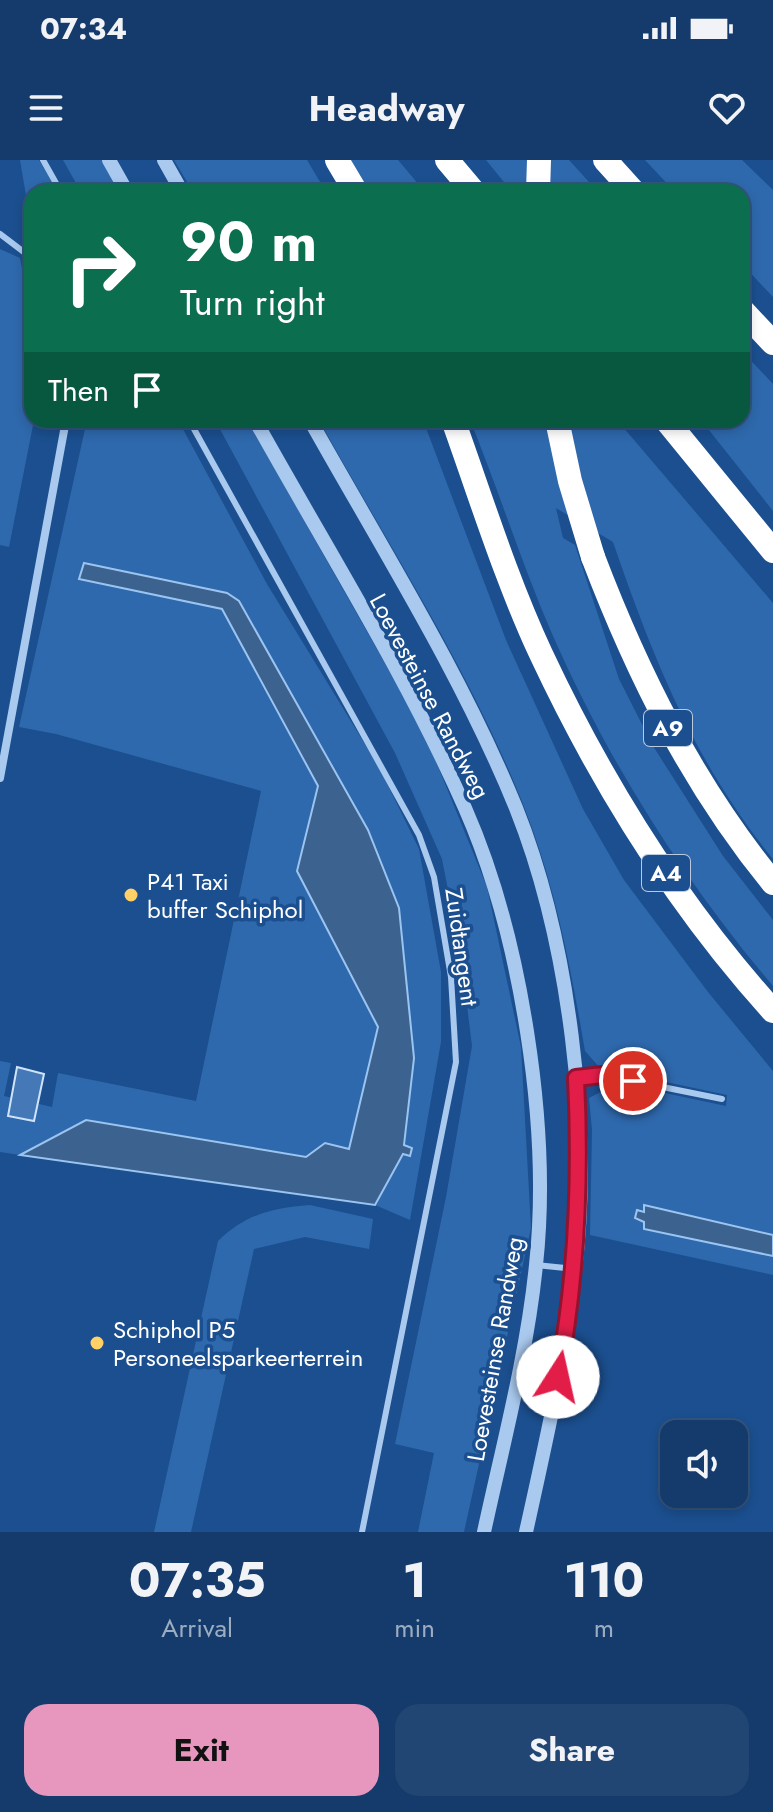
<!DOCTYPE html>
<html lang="en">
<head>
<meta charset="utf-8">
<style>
  :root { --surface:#143b6b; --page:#214673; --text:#f1f3f6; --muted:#9dadc1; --line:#33557e; --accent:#e797bd }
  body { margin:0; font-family:Jost,sans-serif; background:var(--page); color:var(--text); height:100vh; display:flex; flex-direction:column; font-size:30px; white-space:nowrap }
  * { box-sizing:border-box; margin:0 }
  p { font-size:26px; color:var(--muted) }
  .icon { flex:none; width:44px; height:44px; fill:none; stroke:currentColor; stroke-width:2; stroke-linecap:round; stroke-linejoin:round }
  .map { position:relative; height:1372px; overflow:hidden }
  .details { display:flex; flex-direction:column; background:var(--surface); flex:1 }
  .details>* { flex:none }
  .banner { position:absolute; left:24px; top:24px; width:726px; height:244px; border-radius:24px; box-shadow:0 4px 12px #0003,0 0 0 2px var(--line); background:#0b6e4f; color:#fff; overflow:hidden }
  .controls { position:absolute; left:660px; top:1260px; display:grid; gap:16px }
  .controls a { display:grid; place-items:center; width:88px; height:88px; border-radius:16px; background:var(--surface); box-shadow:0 4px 12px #0003,0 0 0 2px var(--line); font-size:40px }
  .pin { position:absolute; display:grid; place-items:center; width:68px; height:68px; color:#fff; margin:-34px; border:4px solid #fff; border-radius:50%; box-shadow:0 2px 8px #0007 }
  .me { position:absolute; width:88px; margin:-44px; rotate:10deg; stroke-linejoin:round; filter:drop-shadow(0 0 6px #0008) }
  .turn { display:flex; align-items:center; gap:28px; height:168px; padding:0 24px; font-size:36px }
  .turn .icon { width:104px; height:104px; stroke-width:2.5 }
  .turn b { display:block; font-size:56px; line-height:68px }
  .then { display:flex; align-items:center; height:76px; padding:0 24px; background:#0003; gap:16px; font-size:30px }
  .eta { display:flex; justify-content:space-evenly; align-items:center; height:136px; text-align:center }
  .eta b { font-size:48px; font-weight:700; line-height:56px }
  .button { display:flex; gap:16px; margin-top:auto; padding:16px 24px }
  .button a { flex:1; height:92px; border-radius:24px; background:var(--accent); color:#111; font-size:32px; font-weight:700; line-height:92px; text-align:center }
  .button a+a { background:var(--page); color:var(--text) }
  .status { display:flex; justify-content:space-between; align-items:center; height:56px; padding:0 40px; background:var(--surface); direction:ltr }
  .status svg { height:22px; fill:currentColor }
  header { display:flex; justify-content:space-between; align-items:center; height:104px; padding:0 24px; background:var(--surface); font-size:36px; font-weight:700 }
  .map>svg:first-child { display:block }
</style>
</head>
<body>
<div class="status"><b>07:34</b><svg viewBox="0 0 49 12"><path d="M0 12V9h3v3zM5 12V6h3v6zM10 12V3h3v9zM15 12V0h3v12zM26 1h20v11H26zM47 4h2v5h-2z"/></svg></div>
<header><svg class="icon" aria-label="menu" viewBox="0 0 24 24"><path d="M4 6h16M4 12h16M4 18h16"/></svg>Headway<svg class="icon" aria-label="heart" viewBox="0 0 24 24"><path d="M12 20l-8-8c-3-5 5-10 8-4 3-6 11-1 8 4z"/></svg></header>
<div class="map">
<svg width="773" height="1372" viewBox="0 0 773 1372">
  <rect width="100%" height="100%" fill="#1b4f8f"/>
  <g fill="#2e69ad">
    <path d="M20,0H39L59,32H32V71Z"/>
    <path d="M63,0H102L120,32H81Z"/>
    <path d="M174,0H307L326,32H193Z"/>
    <path d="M350,0H398L425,32H366Z"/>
    <path d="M486,0H569L598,32H512Z"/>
    <path d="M645,0H742L773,30V137L742,104V32H675Z"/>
    <path d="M0,89L20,98L32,161L34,260L9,387L0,385Z"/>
    <path d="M742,191L773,224V351L701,260H742Z"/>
    <path d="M87,260H178L267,424L379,607L419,689L441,812V882L410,1060L375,1045L404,994L414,898L399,748L239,441L79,419L222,448L318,626L297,711L378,867L349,989L306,997L86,960L20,995L0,992V901L11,903L4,936L52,947L58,913L196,941L261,631L56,574L19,567Z"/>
    <path d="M215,260H247L424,572L487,727L521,887L531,1068L464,1372H418L434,1293L395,1284L446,1037L472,886L461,797L442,699L395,593Z"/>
    <path d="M319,260H423L506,480L583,649L624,720L708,832L773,911V1115L590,1075L592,970L589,938L618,923L726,946L727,935L600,908L585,891C572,815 558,740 532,668C481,528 391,390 319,260Z"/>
    <path d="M470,260H617L773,443V699C694,602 653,498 613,382L556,348L563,378L575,385L619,519L653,586L723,696L773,760V826C684,721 609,603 553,476C522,405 499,331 470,260Z"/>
    <path d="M310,1045L373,1059L369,1089L305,1077L254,1089L191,1372H154L218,1081C246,1054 272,1048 310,1045Z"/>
  </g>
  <g fill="#3c6290" stroke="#9cc4f0" stroke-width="2">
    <path d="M84,403L227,433L239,441L368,670L399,748L414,898L404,985L412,988L410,996L403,994L375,1045L20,995L86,960L306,997L325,983L349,989L378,867L297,711L318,626L222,449L79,419Z"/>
    <path d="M644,1045L773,1075V1096L644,1069V1062L635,1058L637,1050L644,1052Z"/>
  </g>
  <path fill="#4478b7" stroke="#cfe3fa" stroke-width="2" d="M17,907L44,914L34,961L8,956Z"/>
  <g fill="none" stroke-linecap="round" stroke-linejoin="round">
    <g stroke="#a9c9ee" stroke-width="6">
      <path d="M43,0L61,32"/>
      <path d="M0,74L29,96"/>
      <path d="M189,260L419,675L434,717L451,817L456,902L362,1372"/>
      <path d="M576,918L603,915L722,939"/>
      <path d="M536,1105L575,1109"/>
    </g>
    <g stroke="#a9c9ee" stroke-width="8">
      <path d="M29,96L32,101"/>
      <path d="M0,618L66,260"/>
    </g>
    <g stroke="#a9c9ee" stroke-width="14">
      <path d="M109,0L127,32"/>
      <path d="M164,0L182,32"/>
      <path d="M255,260C326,388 406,514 465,648C521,775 551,967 536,1105C527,1195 503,1284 484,1372"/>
      <path d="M310,260C381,387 461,513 516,648C569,781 592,970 575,1111C565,1199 545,1286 526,1372"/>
    </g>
    <g stroke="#fff" stroke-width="24">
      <path d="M337,0L356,32"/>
      <path d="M447,0L474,32"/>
      <path d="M605,0L634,32"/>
      <path d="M538,32L539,0"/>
      <path d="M742,150L773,183"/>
      <path d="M453,260C481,338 506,419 541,494C601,622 679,747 773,851"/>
      <path d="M666,260L773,391"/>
      <path d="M593,397C638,515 693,625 773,723"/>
    </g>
    <path stroke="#fff" stroke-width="24" d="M557,260L570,321L593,397"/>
  </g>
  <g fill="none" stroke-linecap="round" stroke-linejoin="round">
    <defs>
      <path id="route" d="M558,1217C577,1117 581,1020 576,918L603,915L633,921"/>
    </defs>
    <use href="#route" stroke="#92132f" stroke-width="20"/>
    <use href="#route" stroke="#e11d48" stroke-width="14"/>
  </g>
  <g fill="#ffd166" stroke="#1b4f8f" stroke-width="3">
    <circle cx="131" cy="735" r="8"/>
    <circle cx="97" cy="1183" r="8"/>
  </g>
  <g text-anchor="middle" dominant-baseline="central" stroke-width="7" stroke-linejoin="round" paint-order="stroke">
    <g fill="#1b4f8f" stroke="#bbcadd" stroke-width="2">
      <rect x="644" y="550" width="48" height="36" rx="6"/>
      <rect x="642" y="695" width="48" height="36" rx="6"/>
    </g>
    <g font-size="22" font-weight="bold" fill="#fff">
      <text x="668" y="568">A9</text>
      <text x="666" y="713">A4</text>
    </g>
    <g font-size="24" fill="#fff" stroke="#1b4f8f">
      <text transform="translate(430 536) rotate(62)">Loevesteinse Randweg</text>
      <text transform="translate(462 787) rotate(82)">Zuidtangent</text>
      <text transform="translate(495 1189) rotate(-80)">Loevesteinse Randweg</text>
    </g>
    <g font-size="24" fill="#fff" stroke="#1b4f8f" text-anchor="start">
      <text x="147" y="721">P41 Taxi<tspan x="147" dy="28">buffer Schiphol</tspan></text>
      <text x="113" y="1169">Schiphol P5<tspan x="113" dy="28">Personeelsparkeerterrein</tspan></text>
    </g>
  </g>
</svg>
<div class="controls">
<a><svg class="icon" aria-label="sound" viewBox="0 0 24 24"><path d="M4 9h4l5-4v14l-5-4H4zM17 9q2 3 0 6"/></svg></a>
</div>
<div class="pin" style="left:633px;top:921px;background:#d93025"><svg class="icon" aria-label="arrive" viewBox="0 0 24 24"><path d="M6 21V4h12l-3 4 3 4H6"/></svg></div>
<svg class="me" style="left:558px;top:1217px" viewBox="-20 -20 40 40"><circle r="19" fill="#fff"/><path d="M0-13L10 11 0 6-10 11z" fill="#e11d48"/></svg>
<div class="banner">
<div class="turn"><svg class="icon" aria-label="right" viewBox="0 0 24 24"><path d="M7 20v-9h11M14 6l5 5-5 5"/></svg><div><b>90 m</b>Turn right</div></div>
<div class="then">Then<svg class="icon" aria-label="arrive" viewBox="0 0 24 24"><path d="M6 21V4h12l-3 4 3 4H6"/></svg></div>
</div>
</div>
<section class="details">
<div class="eta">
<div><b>07:35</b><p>Arrival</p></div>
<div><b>1</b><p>min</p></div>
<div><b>110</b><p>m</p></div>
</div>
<div class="button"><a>Exit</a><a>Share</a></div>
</section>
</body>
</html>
